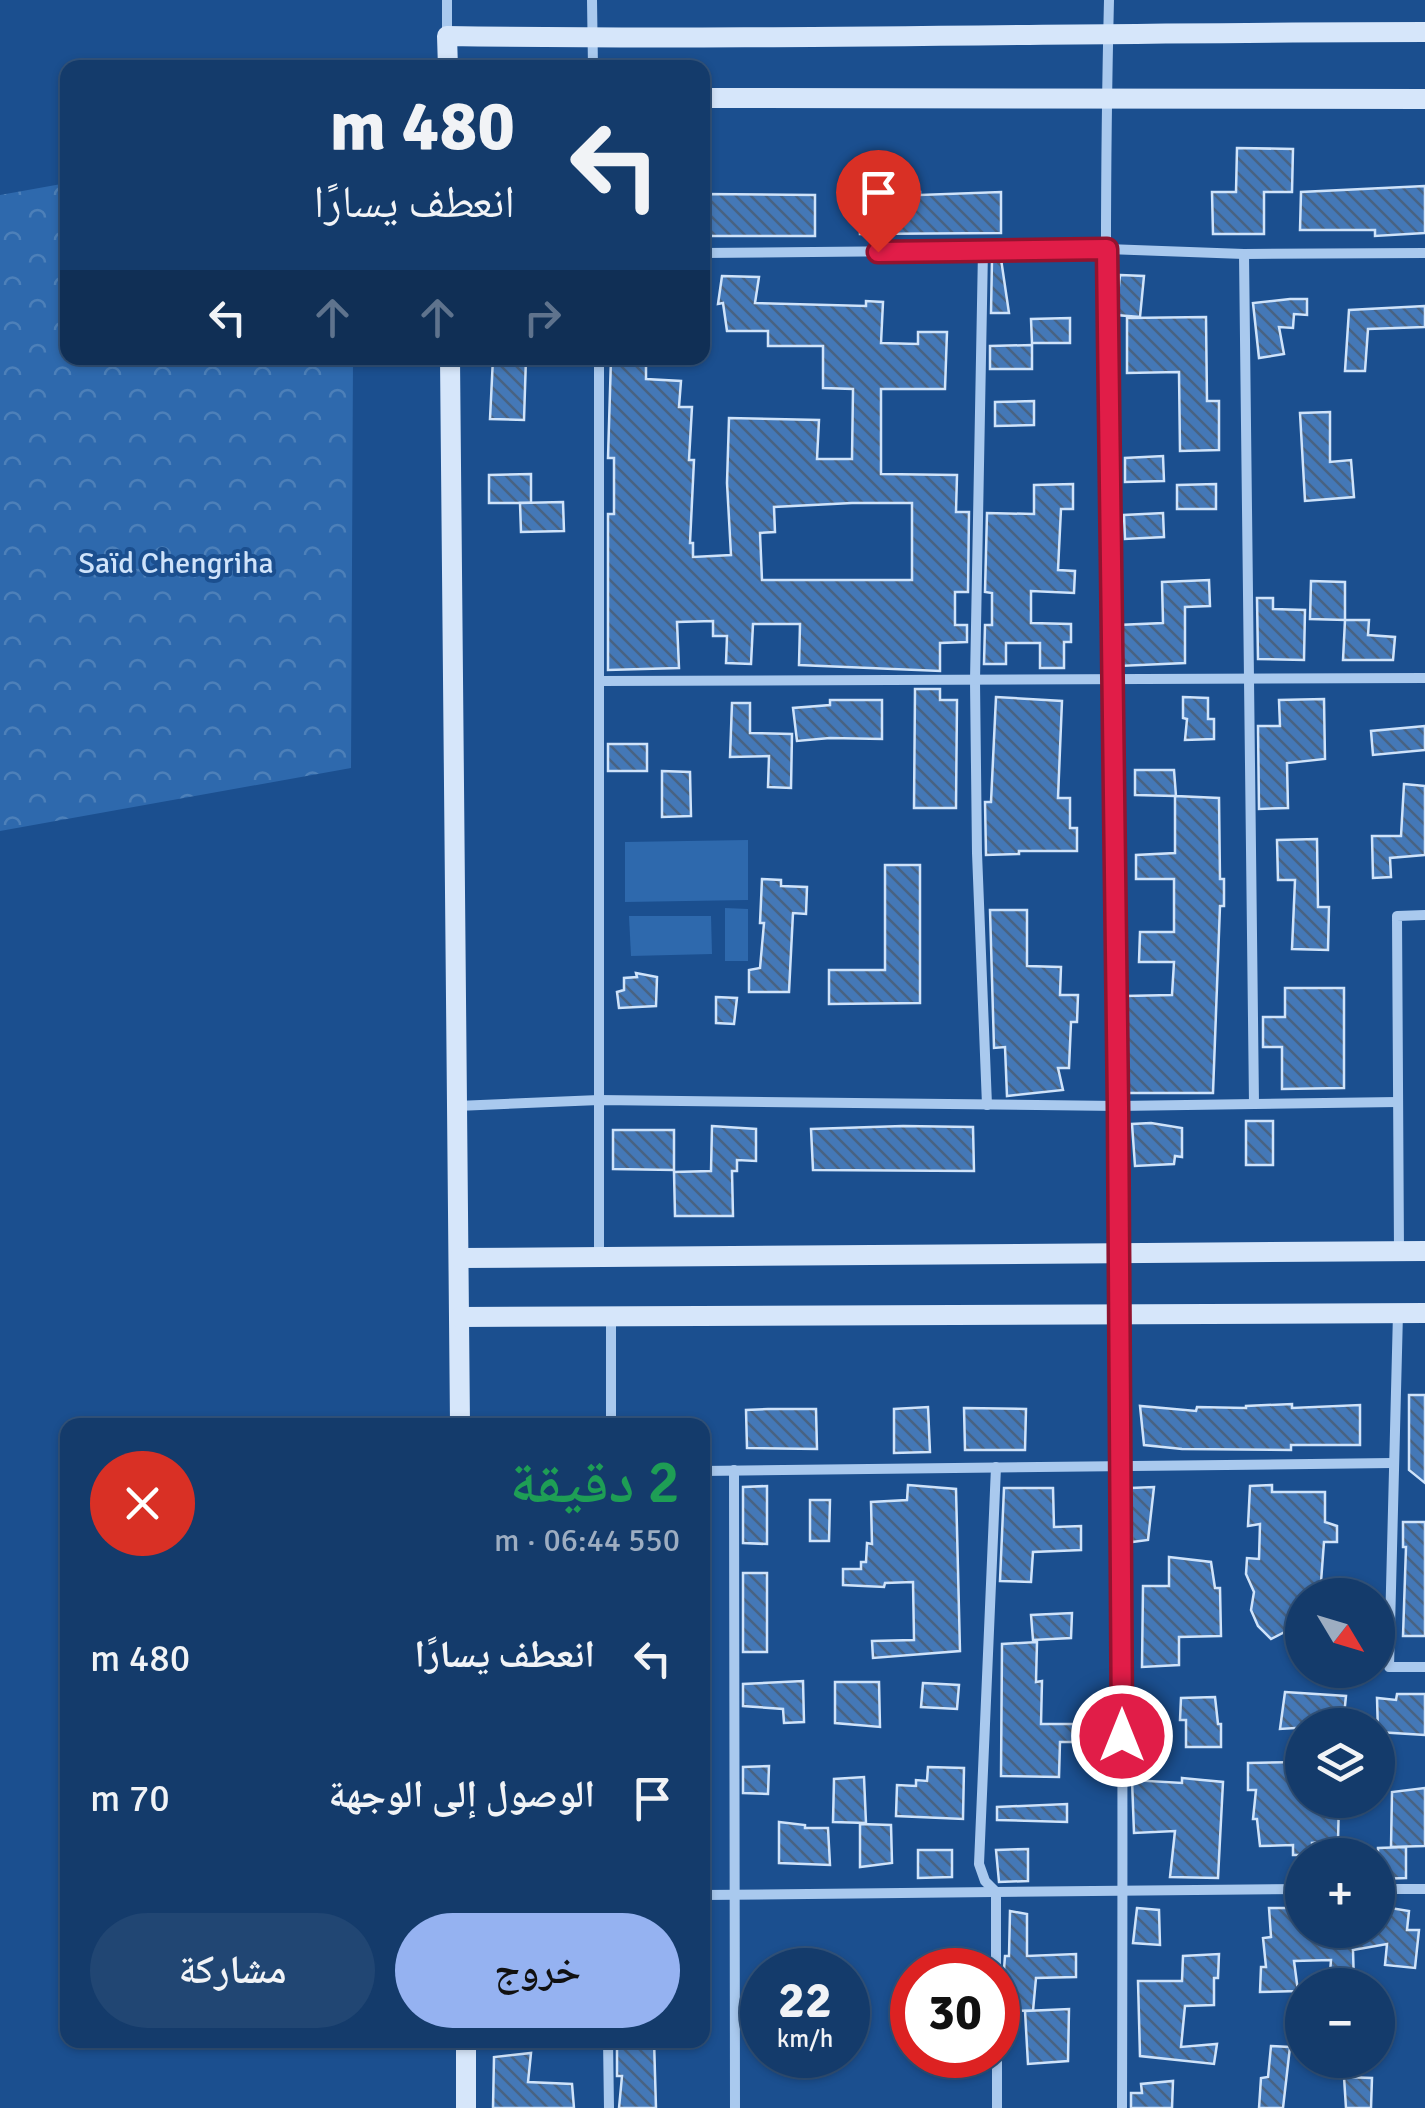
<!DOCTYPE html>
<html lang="ar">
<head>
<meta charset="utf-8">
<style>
  :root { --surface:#143b6b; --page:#214673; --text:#f1f3f6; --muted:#9dadc1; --line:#33557e; --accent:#95b2f1 }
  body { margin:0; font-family:Signika,"Noto Naskh Arabic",sans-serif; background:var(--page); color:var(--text); direction:rtl; height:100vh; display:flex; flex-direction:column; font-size:38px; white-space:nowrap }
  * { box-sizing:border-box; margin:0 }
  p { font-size:32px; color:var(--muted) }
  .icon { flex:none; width:55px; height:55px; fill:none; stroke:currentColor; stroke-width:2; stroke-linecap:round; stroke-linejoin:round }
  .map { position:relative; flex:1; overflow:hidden; direction:ltr }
  .details { position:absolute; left:60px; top:1418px; width:650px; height:630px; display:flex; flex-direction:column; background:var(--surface); border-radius:20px; box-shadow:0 2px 8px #0004,0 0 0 2px var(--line); direction:rtl }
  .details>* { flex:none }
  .guide { position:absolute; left:60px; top:60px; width:650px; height:305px; border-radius:20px; box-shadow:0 2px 8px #0004,0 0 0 2px var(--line); direction:rtl; background:#143b6b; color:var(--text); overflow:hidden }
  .needle { width:65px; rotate:128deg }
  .controls { position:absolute; left:1285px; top:1578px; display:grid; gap:20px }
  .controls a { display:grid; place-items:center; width:110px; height:110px; border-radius:50%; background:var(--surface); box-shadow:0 2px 8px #0004,0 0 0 2px var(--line); font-size:50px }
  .speed { position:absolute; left:740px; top:1948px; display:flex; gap:20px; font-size:50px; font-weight:700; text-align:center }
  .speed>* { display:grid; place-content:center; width:130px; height:130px; border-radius:50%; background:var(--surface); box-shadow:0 2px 8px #0004,0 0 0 2px var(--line); line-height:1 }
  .speed small { font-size:25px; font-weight:400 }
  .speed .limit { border:15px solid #d22; background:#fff; color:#111 }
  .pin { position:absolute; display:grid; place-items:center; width:85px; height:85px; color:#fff; margin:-102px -42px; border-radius:50% 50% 50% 0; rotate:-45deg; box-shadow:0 0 10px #0007 }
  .pin .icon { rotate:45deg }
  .me { position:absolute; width:110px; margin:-55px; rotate:0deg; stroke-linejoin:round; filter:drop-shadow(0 0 8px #0008) }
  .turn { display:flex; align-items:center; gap:35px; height:210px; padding:0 30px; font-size:45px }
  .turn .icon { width:130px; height:130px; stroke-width:2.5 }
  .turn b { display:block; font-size:70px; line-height:85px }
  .lanes { display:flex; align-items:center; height:95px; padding:0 30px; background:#0003; justify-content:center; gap:50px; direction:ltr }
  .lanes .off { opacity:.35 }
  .round { display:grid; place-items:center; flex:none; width:105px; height:105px; border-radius:52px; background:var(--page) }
  .head { display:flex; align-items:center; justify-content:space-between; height:170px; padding:0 30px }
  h1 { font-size:60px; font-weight:600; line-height:75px; color:#1e9e55 }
  .cta { display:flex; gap:20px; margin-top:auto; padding:20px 30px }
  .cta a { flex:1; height:115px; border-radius:60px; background:var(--accent); color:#111; font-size:40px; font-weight:600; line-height:115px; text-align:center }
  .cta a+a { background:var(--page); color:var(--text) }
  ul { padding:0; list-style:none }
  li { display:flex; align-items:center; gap:30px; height:140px; padding:0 30px }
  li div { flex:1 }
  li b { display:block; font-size:38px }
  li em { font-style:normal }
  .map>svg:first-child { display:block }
</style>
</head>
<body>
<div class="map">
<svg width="1425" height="2108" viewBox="0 0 1425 2108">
  <defs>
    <pattern id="park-crowns" width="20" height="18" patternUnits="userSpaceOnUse" patternTransform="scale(2.5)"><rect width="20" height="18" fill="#2e69ad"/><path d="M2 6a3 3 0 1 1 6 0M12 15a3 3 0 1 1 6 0" fill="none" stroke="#4d80b9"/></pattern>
    <pattern id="building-back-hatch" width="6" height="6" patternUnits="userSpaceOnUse" patternTransform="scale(2.5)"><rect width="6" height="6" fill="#4478b7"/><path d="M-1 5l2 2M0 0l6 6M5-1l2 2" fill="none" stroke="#486282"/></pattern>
  </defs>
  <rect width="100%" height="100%" fill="#1b4f8f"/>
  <path fill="url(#park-crowns)" d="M67,183L68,358H353L351,768L0,831V195Z"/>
  <g fill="#2e69ad">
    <path d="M748,840V900L625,902V842Z"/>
    <path d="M725,908L748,909V961H725Z"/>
    <path d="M629,916H711L712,954L631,956Z"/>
  </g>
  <g fill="url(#building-back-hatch)" stroke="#cfe3fa" stroke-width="2.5" fill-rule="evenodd">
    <path d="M1237,148L1293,149L1292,192H1264V234H1213L1212,192H1236Z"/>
    <path d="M1425,186V233L1375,236V230H1300L1301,192Z"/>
    <path d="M920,192V195L1001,192V233L860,234V193Z"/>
    <path d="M702,194L815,195V236H702Z"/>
    <path d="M992,259H1001L1009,313H991Z"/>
    <path d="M1120,275L1144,276L1140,317L1116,315Z"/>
    <path d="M722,276L759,277L755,303L866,306V301L883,302L881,343L918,344V332H947L945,389H881V474L957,475L956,512H969L968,592H955V625H967V642L940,643V671L799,665L800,624H753L751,664L726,663L727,636H713V621L677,622L679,668L608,670V514H614V458H608L611,358H646V379L681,381L679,407H692L689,460H694L690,543H693V557L731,555L727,483L729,418L819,420L817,459H852L853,389L823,388V346H768V331H727L723,303L718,304ZM852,503H912V580H762L760,533L775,532L774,507Z"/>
    <path d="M1290,299H1307V315L1294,314L1293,328L1279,327L1284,354L1259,358L1253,303Z"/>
    <path d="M1425,306V327L1368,329L1365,371H1345L1349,310Z"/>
    <path d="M1206,317L1207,401H1219V450L1180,451L1179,372L1127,373V318Z"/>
    <path d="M1070,318V343H1032L1031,319Z"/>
    <path d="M1032,345V369H990V346Z"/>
    <path d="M493,358H526L524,420L490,419Z"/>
    <path d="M1034,401V425L995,426V402Z"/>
    <path d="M1330,412V462L1351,460L1354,497L1305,501L1300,413Z"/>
    <path d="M1163,456L1164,481L1125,482V458Z"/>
    <path d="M531,474V503H489V475Z"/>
    <path d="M1073,484V509H1061L1058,570L1075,571L1074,593L1031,591V623L1071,624V642H1064V668H1040V643H1006V664H984L985,625H992V593L985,592L987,513L1034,514V485Z"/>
    <path d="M1216,484V509H1177V485Z"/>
    <path d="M563,502L564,531L521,532L520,503Z"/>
    <path d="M1163,513L1164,537L1125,539L1124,515Z"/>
    <path d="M1209,580L1210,606L1185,607V663L1119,666L1118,625L1163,623L1162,582Z"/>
    <path d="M1311,581L1345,582V620L1310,619Z"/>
    <path d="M1257,598H1273V609L1305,610L1304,660L1258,659Z"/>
    <path d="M1345,620H1369L1368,635L1395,637L1393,660H1343Z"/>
    <path d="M915,689H940V700H957L956,808H914Z"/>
    <path d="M996,697L1062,701L1058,798H1070V828H1077V851H1019V854L986,855L985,802H991Z"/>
    <path d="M1183,697L1208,698V719H1214V739L1185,740L1187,719L1183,718Z"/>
    <path d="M1324,699L1325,759L1287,763L1288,808L1259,809L1258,726H1280L1279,700Z"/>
    <path d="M830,700H882V739L830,738L797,741L793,708L830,705Z"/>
    <path d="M732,703H750V733L792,734L791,788L768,787L769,756L730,757Z"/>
    <path d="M1425,726V750L1373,755L1371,731Z"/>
    <rect x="608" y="744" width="39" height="27"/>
    <path d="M1135,770H1174L1176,796L1219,798L1220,879H1224V906H1220L1213,1093H1127L1125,996L1172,995L1174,962H1139L1140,932H1174V879H1136V855L1175,853V796L1135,795Z"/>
    <path d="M662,771L690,772L691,816L662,817Z"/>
    <path d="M1404,784L1425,786V855L1390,858L1391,877L1373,878L1372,836H1401Z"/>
    <path d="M1317,839L1318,907H1329L1328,950L1292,949L1295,880H1278L1277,840Z"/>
    <path d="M885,865H920V1003L829,1004V970H885Z"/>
    <path d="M762,879L781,880V886L807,887L806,914L793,913L789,992H749V970L760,968L764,923H760Z"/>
    <path d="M990,910H1027V966L1061,967L1060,995H1078L1077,1022H1071L1069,1068H1058L1063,1090L1007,1096L1005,1047L994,1048Z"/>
    <path d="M636,973L657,977L656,1006L619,1008L617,992L624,990V978L637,977Z"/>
    <path d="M1285,988H1344V1088L1282,1089V1047H1263V1017H1285Z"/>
    <path d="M716,997L737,998L734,1024L716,1023Z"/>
    <rect x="1246" y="1121" width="27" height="44"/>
    <path d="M1151,1123L1182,1128V1157L1175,1156L1174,1164L1135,1166L1132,1124Z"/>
    <path d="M712,1126L756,1129V1161L737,1160V1171H732L733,1216H675L674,1172L711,1171Z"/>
    <path d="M903,1126L973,1127L974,1171L813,1170L811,1129Z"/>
    <path d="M613,1130H674V1170L613,1169Z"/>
    <path d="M1409,1395H1425V1483L1409,1470Z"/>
    <path d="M1292,1404V1408L1360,1405V1445H1291V1450L1182,1449L1144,1445L1140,1406L1196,1411L1197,1407L1246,1408V1406Z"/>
    <path d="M928,1407L930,1452L894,1453V1409Z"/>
    <path d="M964,1408L1026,1409L1025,1450H965Z"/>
    <path d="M768,1409H816L817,1449L747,1448L746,1410Z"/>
    <path d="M908,1485L956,1489L960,1651L873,1658L872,1641L914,1640L913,1582L885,1583L884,1587L843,1585V1569H861V1562H866L867,1543L872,1544L871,1502L907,1500Z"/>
    <path d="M1272,1485V1492H1325V1522L1337,1526V1542H1324L1320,1595H1302V1623L1271,1639L1258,1626L1251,1610L1254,1592L1246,1574L1247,1558L1259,1559L1260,1524L1248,1526L1250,1486Z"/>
    <path d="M767,1486V1544L743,1543V1487Z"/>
    <path d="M1154,1487L1148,1540L1132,1542L1131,1488Z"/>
    <path d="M1004,1488H1053L1054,1527L1081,1526V1550L1033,1552L1031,1582L1000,1581Z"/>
    <path d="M810,1500H830L829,1541H810Z"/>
    <path d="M1403,1522H1425V1636H1403L1406,1547H1403Z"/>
    <path d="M1169,1557L1211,1562L1215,1588H1220L1221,1636L1179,1637V1665L1142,1667L1143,1586H1169Z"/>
    <rect x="743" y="1573" width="24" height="79"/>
    <path d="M1072,1613L1071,1638L1033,1640L1031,1615Z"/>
    <path d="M1037,1642L1036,1682L1042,1681L1041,1724H1078V1742H1060L1059,1777L1001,1776L1002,1644Z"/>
    <path d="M803,1681L804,1722L784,1723L783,1709L743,1706V1684Z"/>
    <path d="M835,1682H879L880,1727L835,1723Z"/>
    <path d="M923,1683L959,1685L957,1709L921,1707Z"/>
    <path d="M1285,1692L1346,1696L1343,1725L1280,1729Z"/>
    <path d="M1397,1694H1425V1735L1378,1732L1377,1698L1396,1700Z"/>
    <path d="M1215,1697L1218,1724H1221V1747H1186V1720H1180L1181,1698Z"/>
    <path d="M1302,1762V1800H1339L1338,1841L1312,1843L1313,1855H1293V1845L1260,1846L1257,1819H1253L1256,1790H1248V1763Z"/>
    <path d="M769,1766L768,1794L743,1793V1767Z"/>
    <path d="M928,1767L964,1768L963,1819L896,1816L897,1785L916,1786V1780L927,1781Z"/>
    <path d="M864,1777L866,1823L833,1822L834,1779Z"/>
    <path d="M1182,1778L1223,1782L1218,1878L1170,1877L1175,1831L1134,1833L1132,1780L1182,1783Z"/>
    <path d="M1425,1788V1846L1391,1847L1392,1792Z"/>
    <path d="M1067,1804V1822L997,1820V1807Z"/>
    <path d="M779,1822L805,1825V1828H828L830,1865L779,1863Z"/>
    <path d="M860,1824L891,1825L892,1863L860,1867Z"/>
    <path d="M1406,1847V1878L1378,1879V1848Z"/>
    <path d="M1028,1849V1881L999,1882L996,1850Z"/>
    <path d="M918,1850H952V1877L918,1878Z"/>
    <path d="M1378,1906L1409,1911L1407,1930H1419L1415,1968L1385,1965L1387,1944L1353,1950L1354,1985H1329L1331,1960L1294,1961L1298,1991L1260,1992L1261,1967H1266L1263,1938L1271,1937L1269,1908H1302L1301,1930H1378Z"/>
    <path d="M1137,1908L1159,1910L1160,1945L1133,1943Z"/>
    <path d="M1010,1911L1027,1914V1956L1076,1954V1977L1036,1978L1033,2011L1001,2010L1005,1956H1009Z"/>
    <path d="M1219,1954L1218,1978H1214V2005L1185,2006L1181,2047L1217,2044L1214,2064L1140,2056L1138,1981H1182L1183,1956Z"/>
    <path d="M1069,2009L1068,2061L1028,2064L1025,2011Z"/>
    <path d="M617,2040H654L656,2108H619L622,2076H617Z"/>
    <path d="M1271,2046L1290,2047L1283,2108H1259L1261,2078L1268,2077Z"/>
    <path d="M531,2053L528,2082L572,2084L574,2108H493L494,2057Z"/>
    <path d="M1344,2077L1372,2078L1371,2108H1346Z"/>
    <path d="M1173,2081L1172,2108H1131V2093H1142L1141,2084Z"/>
  </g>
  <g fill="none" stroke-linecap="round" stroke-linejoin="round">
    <g stroke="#a9c9ee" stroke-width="10">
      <path d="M447,0V36"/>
      <path d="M592,0L593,68"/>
      <path d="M1109,0C1100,367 1113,735 1118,1102C1123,1437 1123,1773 1122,2108"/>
      <path d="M983,250L975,681L977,853L987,1105"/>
      <path d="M702,253L1107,249L1244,254L1425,253"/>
      <path d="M1244,254L1254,1104"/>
      <path d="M599,681L1425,678"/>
      <path d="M457,1106L599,1100L1118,1106L1398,1102"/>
      <path d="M1399,1251L1397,916L1425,915"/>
      <path d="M599,1256V358"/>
      <path d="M1398,1313L1389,1667H1425"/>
      <path d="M611,1425V1317"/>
      <path d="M996,1467L979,1864L985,1881L996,1892V1970"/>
      <path d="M734,1470L735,2108"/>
      <path d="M702,1471L1392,1463"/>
      <path d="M1378,1889H1425"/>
      <path d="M702,1895L1302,1889"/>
      <path d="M608,2040L609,2108"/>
      <path d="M997,2055V2108"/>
    </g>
    <g stroke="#d6e6fa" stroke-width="20">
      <path d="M448,68L447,36C773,41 1099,32 1425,32"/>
      <path d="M702,98L1425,99"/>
      <path d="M450,358L460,1425"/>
      <path d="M459,1258L1425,1251"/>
      <path d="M459,1317L1425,1313"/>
      <path d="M466,2040V2108"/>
    </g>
  </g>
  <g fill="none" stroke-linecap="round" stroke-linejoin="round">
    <defs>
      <path id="route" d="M878,252L1107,249L1118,1106L1122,1736"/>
    </defs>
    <use href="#route" stroke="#92132f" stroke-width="25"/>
    <use href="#route" stroke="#e11d48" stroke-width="18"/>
  </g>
  <g text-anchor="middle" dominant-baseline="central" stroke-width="8" stroke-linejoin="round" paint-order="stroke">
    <g font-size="30" fill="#cfe3fa" stroke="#1b4f8f">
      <text x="176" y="563">Saïd Chengriha</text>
    </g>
  </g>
</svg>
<div class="controls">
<a><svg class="needle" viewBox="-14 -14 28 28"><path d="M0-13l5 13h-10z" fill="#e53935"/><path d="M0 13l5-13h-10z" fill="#9dadc1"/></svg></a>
<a><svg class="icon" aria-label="layers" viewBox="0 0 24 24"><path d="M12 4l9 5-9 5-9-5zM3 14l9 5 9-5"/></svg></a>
<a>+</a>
<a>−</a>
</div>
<div class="speed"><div>22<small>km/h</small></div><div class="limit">30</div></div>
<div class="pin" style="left:878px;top:252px;background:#d93025"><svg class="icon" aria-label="arrive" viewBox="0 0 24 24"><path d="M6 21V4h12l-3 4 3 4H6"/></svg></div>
<svg class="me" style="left:1122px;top:1736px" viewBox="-20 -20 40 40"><circle r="17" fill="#e11d48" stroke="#fff" stroke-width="3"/><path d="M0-11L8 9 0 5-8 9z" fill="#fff"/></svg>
<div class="guide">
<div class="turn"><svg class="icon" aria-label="left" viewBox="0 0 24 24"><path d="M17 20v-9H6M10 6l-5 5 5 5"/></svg><div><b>480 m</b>انعطف يسارًا</div></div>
<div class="lanes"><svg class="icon" aria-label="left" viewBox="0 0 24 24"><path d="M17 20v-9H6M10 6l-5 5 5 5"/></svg><svg class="icon off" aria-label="ahead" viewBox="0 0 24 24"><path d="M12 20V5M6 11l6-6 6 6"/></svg><svg class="icon off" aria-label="ahead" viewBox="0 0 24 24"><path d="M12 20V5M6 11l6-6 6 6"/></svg><svg class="icon off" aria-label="right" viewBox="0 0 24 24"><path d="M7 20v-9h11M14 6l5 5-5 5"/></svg></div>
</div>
<section class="details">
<div class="head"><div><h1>2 دقيقة</h1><p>550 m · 06:44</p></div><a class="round" style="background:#d93025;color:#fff"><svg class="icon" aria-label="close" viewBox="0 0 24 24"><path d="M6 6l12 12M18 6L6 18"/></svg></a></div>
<ul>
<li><svg class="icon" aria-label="left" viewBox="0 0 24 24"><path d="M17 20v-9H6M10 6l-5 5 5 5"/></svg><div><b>انعطف يسارًا</b></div><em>480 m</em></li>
<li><svg class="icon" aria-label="arrive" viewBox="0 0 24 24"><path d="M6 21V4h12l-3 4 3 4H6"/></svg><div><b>الوصول إلى الوجهة</b></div><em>70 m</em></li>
</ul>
<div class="cta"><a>خروج</a><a>مشاركة</a></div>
</section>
</div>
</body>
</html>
